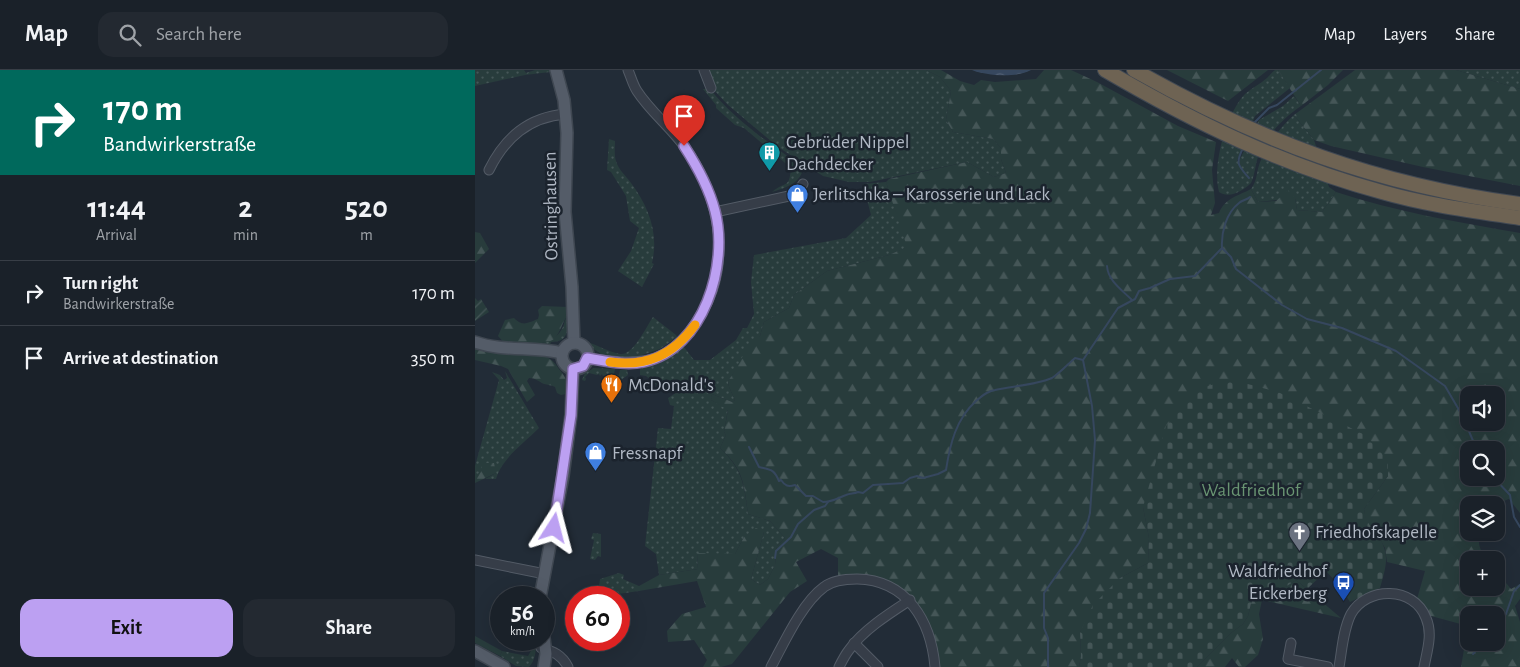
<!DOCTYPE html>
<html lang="en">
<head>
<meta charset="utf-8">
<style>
  :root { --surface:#1a2129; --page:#232931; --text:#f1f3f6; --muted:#9fa3a8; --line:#383e46; --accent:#bca0f2 }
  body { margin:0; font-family:"Alegreya Sans",sans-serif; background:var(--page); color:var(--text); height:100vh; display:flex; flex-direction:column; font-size:19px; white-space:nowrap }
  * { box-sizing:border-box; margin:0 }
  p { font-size:16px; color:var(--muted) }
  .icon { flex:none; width:28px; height:28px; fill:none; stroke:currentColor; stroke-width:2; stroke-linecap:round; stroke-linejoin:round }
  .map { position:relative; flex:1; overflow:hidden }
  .details { display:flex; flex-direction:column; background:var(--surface); width:475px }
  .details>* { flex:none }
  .guide { background:#00695c; color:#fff; overflow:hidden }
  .controls { position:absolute; left:985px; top:316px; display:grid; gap:10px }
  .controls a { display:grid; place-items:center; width:45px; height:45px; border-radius:10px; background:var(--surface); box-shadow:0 5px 20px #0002,0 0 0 1px var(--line); font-size:25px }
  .speed { position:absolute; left:15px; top:516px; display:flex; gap:10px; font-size:25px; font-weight:700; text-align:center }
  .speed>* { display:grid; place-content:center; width:65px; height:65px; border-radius:50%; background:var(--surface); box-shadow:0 5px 20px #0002,0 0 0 1px var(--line); line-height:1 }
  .speed small { font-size:12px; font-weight:400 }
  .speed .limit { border:8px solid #d22; background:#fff; color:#111 }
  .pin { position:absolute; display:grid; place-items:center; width:42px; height:42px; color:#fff; margin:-51px -21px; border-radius:50% 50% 50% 0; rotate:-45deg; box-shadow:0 0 5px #0007 }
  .pin .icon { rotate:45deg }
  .me { position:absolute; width:55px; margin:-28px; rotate:9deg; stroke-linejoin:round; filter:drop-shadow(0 0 4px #0008) }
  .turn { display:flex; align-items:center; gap:18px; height:105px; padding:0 20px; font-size:22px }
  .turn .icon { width:65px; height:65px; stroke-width:2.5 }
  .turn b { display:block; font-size:35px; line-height:42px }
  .eta { display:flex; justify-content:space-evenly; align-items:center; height:85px; text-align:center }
  .eta b { font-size:30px; font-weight:700; line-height:35px }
  .cta { display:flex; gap:10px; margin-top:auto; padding:10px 20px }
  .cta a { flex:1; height:58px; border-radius:15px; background:var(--accent); color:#111; font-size:20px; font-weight:700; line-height:58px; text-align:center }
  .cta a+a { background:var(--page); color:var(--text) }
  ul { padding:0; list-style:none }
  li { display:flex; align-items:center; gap:15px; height:65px; padding:0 20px; border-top:1px solid var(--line) }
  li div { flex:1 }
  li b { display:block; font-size:19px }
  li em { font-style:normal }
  header { display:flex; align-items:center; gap:30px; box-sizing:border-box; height:70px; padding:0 25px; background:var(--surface); border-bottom:1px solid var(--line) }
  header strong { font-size:24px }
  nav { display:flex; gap:28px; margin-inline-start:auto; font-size:18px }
  .search { width:350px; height:45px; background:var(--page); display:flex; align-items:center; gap:12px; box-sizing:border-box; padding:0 18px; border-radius:15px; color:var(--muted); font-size:19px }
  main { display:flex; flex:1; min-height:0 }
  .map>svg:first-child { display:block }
</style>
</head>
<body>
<header>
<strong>Map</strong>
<div class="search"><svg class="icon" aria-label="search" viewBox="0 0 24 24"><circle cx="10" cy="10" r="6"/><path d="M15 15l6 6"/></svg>Search here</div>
<nav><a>Map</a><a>Layers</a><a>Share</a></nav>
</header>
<main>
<section class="details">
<div class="guide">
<div class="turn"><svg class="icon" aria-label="right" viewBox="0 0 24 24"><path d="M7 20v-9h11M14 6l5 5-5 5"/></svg><div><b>170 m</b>Bandwirkerstraße</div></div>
</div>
<div class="eta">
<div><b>11:44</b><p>Arrival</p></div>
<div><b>2</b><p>min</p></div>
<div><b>520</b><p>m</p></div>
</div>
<ul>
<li><svg class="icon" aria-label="right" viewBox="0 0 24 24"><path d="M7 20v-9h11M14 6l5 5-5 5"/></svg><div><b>Turn right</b><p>Bandwirkerstraße</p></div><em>170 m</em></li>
<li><svg class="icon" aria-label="arrive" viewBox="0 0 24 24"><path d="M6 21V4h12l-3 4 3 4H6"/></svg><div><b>Arrive at destination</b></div><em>350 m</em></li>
</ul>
<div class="cta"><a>Exit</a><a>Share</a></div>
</section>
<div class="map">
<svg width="1045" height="597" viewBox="0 0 1045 597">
  <defs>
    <pattern id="grass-dots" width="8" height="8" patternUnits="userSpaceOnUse" patternTransform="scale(1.25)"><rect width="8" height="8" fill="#283c3c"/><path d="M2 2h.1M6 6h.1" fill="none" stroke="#455657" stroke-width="1.8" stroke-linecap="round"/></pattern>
    <pattern id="forest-firs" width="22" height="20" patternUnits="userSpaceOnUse" patternTransform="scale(1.25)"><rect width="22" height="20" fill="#283c3c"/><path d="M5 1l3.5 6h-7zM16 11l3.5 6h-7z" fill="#455657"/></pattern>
    <pattern id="cemetery-stones" width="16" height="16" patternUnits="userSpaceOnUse" patternTransform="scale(1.25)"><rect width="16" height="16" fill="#283c3c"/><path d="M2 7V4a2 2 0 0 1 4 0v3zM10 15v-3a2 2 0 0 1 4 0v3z" fill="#455657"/></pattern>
    <pattern id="garden-furrows" width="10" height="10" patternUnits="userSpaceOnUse" patternTransform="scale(1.25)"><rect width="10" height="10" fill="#283c3c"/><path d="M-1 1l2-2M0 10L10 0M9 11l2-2" fill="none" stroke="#455657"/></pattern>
    <pattern id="water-waves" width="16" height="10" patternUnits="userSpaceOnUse" patternTransform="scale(1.25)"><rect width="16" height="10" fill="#36475e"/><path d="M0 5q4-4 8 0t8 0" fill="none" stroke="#515f73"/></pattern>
  </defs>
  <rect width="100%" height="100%" fill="#222c37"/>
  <g fill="url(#grass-dots)">
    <path d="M0,0H49L51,3L60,0H75V2L50,5L0,16Z"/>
    <path d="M231,0H451L465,7L476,21L471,50L478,62L518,69L526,78V89L531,103L519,107L492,92L395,112H374L348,106L303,77L253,35L236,17Z"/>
    <path d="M800,0H803L815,18L780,46L762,91H764L784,50L808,36L819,26L826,36C808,48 791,66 783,87C780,95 780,105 776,113C768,121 754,129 744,122C737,95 751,44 770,24C777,18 785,14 792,8C795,5 797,2 800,0Z"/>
    <path d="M981,0H1045V19Z"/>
    <path d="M228,19H235C260,50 295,74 328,97C327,113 310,118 297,122C311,110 314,120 316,98L269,58L260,55L241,38V35Z"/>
    <path d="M819,45L839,70L854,117L861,122L847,142L822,140L820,128L783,132L776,119C783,110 781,100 786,90C792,75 807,55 819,45Z"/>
    <path d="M134,69L140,71C140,77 139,85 141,91C143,99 151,106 156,113C174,137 184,164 177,193L179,194L167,217L143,201L156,181L164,158L155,151L151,126L136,102L132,100Z"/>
    <path d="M411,112L433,177L414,185L352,201L319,225L314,238L289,252L285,266L253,311L254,317L260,330L257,332L237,324L236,330L253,339L249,362L251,365L245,378C268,400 269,414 273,444L295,451L310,468L302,476L300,495L293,509L285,515L276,509L289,462L269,467L260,484H222L223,499L184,505L181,484L170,476L183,358L196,359L199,336L195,335L193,328L213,315L203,310L188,312L185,318L171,306L165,305V299L185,293L209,277L219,290H235L261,270L268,258H272L279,244L276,212L279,185L371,168L396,145L388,114Z"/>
    <path d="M93,245C93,260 94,272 76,272L75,275L63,274C73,272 83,268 88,257C90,252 89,250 93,245Z"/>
    <path d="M178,247L201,265L202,267L185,279L164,286V289L126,286L124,282L118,279L112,272C122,275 134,282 145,284C158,286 171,257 178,247Z"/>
    <path d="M119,298L140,299L139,304L144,305L145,300H152L153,305L146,310L143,307L138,308L137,306L135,307L133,305L128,306L127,304L125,306L124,304L122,305L114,303L110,307L111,309L110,311L107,310L110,303Z"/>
    <path d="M30,301L64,358C49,373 27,388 21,409H10L21,403L0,405V396L24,310L17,302L25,305L29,310L32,308Z"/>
    <path d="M118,463L126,464V487L123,486L120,490L115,489L119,470L116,469Z"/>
    <path d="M144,503L149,505L148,509L164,516V521L143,524L132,522L123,527L114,528L116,516H124L125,509Z"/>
    <path d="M58,570L61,572C61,582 60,591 54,597L41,596L25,586L27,581L53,586L57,579Z"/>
  </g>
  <g fill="url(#forest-firs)" fill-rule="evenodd">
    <path d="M451,0H466L485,11L499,15L506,10L520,12L561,9L569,0H596L622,12L703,56L741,72L737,100L740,133L736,145L744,143C750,128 763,126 776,119L783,132L801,131L813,120L820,128L822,140L847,142L861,122C921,142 983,152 1045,163V443L1034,429L1026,432L1024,447L1021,446V435H994V462L1005,463C1002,474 1005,481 1013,490H994V518H1021V501L1036,519L1045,514V529L1040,536L1045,552V597H986L993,556L956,546L942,529L950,501L912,492L910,478L900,461L891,452L889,439L913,406L668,437L674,468L673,493L645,508L605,562L606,586L604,597H465C459,539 425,496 363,507V488L346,479L321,492L332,511L315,522L257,594L246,597H228L232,590L219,570L193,572L192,561L207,544L231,537L222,511L164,521V516L184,505L223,499L222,483L260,484L269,467L281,458L289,462L276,509L285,515L293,509L300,495L302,476L310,468L295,451L273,444C269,414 269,400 245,378L251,365L249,362L253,340L236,330L237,324L257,332L260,330L254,317L253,311C264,297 270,275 285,266L289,252L314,238L319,225L352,201L414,185L432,177L411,112L414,109L492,92L519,107L531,103L526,89V78L518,69L478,62L471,50L476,21L465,7ZM994,325H1021V352H994ZM994,380H1021V408H994ZM994,545H1021V572H994Z"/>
    <path d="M692,0H793L753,31Z"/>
    <path d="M803,0H868L853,15L826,36Z"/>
    <path d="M880,0H981L1045,19V116L948,97L856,76L839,70L819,45Z"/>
    <path d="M0,162L5,163L14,179L0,193Z"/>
    <path d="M67,236L93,237V245C87,252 86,262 79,269C74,274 39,276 32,274C29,273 25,268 23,266L30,250L39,248C48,257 52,253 63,249L64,245L63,240Z"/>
    <path d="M0,279C13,281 26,283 39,284C58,285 72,280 84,299C92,309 92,310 91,324L86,325L82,323L80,317C76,315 73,315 69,314C63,311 60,308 54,308L52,311L60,325L52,332L33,299L26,296L0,290Z"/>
    <path d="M8,393H19L21,403L0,413V405L5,403Z"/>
    <path d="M821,510L866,548L787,530L784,544L788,569L783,585L770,597H764L757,588L750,597H722L756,563L768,554L773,546L779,522L797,516L809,518Z"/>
    <path d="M0,566L27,581L25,586L0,573Z"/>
  </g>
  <path fill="url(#cemetery-stones)" d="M754,309L803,322L892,366L913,391V406L889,439C891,451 892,451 899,461C916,481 912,494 905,518L875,532L864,515L851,501L832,519L821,510L809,518L797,516L779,521L773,546L768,554L756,563L722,597H604L606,586L605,562L618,535L645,508L673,493L674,468L668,437L691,356L722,320Z"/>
  <path fill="url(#garden-furrows)" d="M0,228L3,231L6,229L14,242L0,251Z"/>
  <path fill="url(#water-waves)" d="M497,0H556C542,8 512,6 497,0Z"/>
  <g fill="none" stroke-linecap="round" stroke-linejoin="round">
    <g stroke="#36475e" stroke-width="2">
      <path d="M779,53L794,38L802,35L846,0"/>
      <path d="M768,78C760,94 763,95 774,108"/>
      <path d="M747,178L756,187L761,199L807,235L832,249L867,258L921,281L970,316L987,345L1002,380"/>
      <path d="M632,196C633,211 647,220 657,230"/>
      <path d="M608,290L643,238L660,229L664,221L675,218L695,209L720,206L747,178C746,163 751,143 764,133C767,130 772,130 775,127"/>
      <path d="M274,377L284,397C296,400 299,399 304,411L306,410C310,416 313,417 320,415L331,426H338L348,432C357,432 363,428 371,425C375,423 379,424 383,422L388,423L398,415L428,413L435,408L442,406L448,408L463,404L471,400C475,374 481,349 501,331C507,326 512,321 520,320C537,316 561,315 577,308C585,303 593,294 600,288L608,290"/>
      <path d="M1019,408L1035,425L1039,447L1045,457"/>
      <path d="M300,488L301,481L316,467L323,454L339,440L350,436L353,432"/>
      <path d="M1021,558L1031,544L1039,521L1045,515"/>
      <path d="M998,584L1009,572"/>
      <path d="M573,597V568L569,558V523L604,473L611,459L615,443L620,370L617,336L608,290"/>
    </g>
    <defs>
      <g id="minor">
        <path d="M229,0L236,18"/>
        <path d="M14,100C30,68 53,47 91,44"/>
        <path d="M240,142L314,126L324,120L328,114"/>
        <path d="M112,288C160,295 190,298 220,254C259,198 247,130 209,76C195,57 175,41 162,21C158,15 156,7 153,0"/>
        <path d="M0,490L70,504"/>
        <path d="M379,573L403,597"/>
        <path d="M816,573L813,589L853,597"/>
        <path d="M66,578C78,581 87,585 93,597"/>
        <path d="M296,597C309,573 327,533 349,517C358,510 370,509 382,509C432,510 456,551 460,597"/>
        <path d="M364,597C367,591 370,585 374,580C388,560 415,543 435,530"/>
        <path d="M864,597C867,580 868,560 876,544C892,516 939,516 951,548C958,564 952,581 949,597"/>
      </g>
      <g id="major">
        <path d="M81,0L89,30L92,63L90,142L97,217L99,273"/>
        <path d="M0,272C28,282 58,276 87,283"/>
        <circle cx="100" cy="286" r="13"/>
        <path d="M65,528L88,406L96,345L98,299"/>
        <path d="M69,568L71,584L69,597"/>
        <path d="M0,581L29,597"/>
      </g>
      <g id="highway">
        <path d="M630,0C719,52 807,95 907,122C952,135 999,141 1045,148"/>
        <path d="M659,0C784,71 902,115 1045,134"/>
      </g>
    </defs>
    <use href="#minor" stroke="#535b66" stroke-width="11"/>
    <use href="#major" stroke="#3f4751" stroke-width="14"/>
    <use href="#highway" stroke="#404853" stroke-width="16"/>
    <use href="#minor" stroke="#363d48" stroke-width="9"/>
    <use href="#major" stroke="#545c68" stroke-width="11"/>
    <use href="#highway" stroke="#6e6353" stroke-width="14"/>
  </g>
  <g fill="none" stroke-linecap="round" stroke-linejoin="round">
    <defs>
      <path id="route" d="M79,458L96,345L98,299L108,296L112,288C131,291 150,296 169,292C229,279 254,194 240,141C234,118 222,96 209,76"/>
    </defs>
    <use href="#route" stroke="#7a689d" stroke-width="12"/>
    <use href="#route" stroke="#bca0f2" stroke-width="9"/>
    <path stroke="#f59e0b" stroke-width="9" d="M135,292C172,297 198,285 220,255"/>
  </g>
  <defs>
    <symbol id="building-pin" viewBox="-11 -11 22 30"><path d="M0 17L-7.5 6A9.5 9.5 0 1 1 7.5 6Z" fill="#0f9aa8" stroke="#1b232d"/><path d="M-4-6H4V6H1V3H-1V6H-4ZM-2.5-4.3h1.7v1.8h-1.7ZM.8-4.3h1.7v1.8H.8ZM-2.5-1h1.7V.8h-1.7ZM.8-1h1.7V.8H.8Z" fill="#fff"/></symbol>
    <symbol id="shop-pin" viewBox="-11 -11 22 30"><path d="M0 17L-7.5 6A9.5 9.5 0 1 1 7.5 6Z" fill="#3f7fe0" stroke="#1b232d"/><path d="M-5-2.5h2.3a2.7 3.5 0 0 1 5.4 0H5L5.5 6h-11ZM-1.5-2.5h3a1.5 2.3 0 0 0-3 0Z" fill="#fff"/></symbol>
    <symbol id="restaurant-pin" viewBox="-11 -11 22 30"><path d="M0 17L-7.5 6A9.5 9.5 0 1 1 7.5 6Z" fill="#e8710a" stroke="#1b232d"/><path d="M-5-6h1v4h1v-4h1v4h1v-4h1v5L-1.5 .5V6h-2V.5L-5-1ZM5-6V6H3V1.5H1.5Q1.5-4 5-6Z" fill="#fff"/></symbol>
    <symbol id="church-pin" viewBox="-11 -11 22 30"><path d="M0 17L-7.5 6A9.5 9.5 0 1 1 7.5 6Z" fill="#6b7280" stroke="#1b232d"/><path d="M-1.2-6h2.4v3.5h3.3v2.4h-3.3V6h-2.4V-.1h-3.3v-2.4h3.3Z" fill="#fff"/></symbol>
    <symbol id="bus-pin" viewBox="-11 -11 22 30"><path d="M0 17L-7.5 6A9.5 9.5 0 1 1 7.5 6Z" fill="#1a4fb4" stroke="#1b232d"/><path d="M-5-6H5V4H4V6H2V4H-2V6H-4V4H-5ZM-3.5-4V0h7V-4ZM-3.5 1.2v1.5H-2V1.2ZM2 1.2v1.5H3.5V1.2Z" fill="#fff"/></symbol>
  </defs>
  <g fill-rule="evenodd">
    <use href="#building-pin" x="282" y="70" width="25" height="34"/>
    <use href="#shop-pin" x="310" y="112" width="25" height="34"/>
    <use href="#restaurant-pin" x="124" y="302" width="25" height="34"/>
    <use href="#shop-pin" x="108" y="370" width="25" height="34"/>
    <use href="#church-pin" x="812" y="450" width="25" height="34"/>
    <use href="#bus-pin" x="856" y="500" width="25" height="34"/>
  </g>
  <g text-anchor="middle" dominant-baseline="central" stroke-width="5" stroke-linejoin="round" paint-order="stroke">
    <g font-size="19" fill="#b0b8c4" stroke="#1b232d" text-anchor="start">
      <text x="311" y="72">Gebrüder Nippel<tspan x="311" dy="22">Dachdecker</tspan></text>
      <text x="338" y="124">Jerlitschka – Karosserie und Lack</text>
      <text x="153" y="315">McDonald's</text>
      <text x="137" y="383">Fressnapf</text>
      <text x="840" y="462">Friedhofskapelle</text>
      <text x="852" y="501" text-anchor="end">Waldfriedhof<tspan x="852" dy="22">Eickerberg</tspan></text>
    </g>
    <g font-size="19" fill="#b0b8c4" stroke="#1b232d">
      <text transform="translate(76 136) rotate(-91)">Ostringhausen</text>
    </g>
    <g font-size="19" fill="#699472" stroke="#1b232d">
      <text x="776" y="420">Waldfriedhof</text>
    </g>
  </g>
</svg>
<div class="controls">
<a><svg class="icon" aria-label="sound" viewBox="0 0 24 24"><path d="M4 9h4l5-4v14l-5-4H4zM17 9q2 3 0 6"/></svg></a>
<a><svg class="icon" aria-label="search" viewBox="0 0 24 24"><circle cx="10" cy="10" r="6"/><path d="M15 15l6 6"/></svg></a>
<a><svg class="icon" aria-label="layers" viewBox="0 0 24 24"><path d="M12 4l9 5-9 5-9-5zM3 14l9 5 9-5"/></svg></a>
<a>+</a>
<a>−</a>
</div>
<div class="speed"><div>56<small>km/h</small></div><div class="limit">60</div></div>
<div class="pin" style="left:209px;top:76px;background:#d93025"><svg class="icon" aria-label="arrive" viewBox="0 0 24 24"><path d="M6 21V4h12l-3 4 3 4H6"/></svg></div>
<svg class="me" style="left:79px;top:458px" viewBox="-20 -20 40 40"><path d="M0-17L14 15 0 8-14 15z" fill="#bca0f2" stroke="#fff" stroke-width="4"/></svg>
</div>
</main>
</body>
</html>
